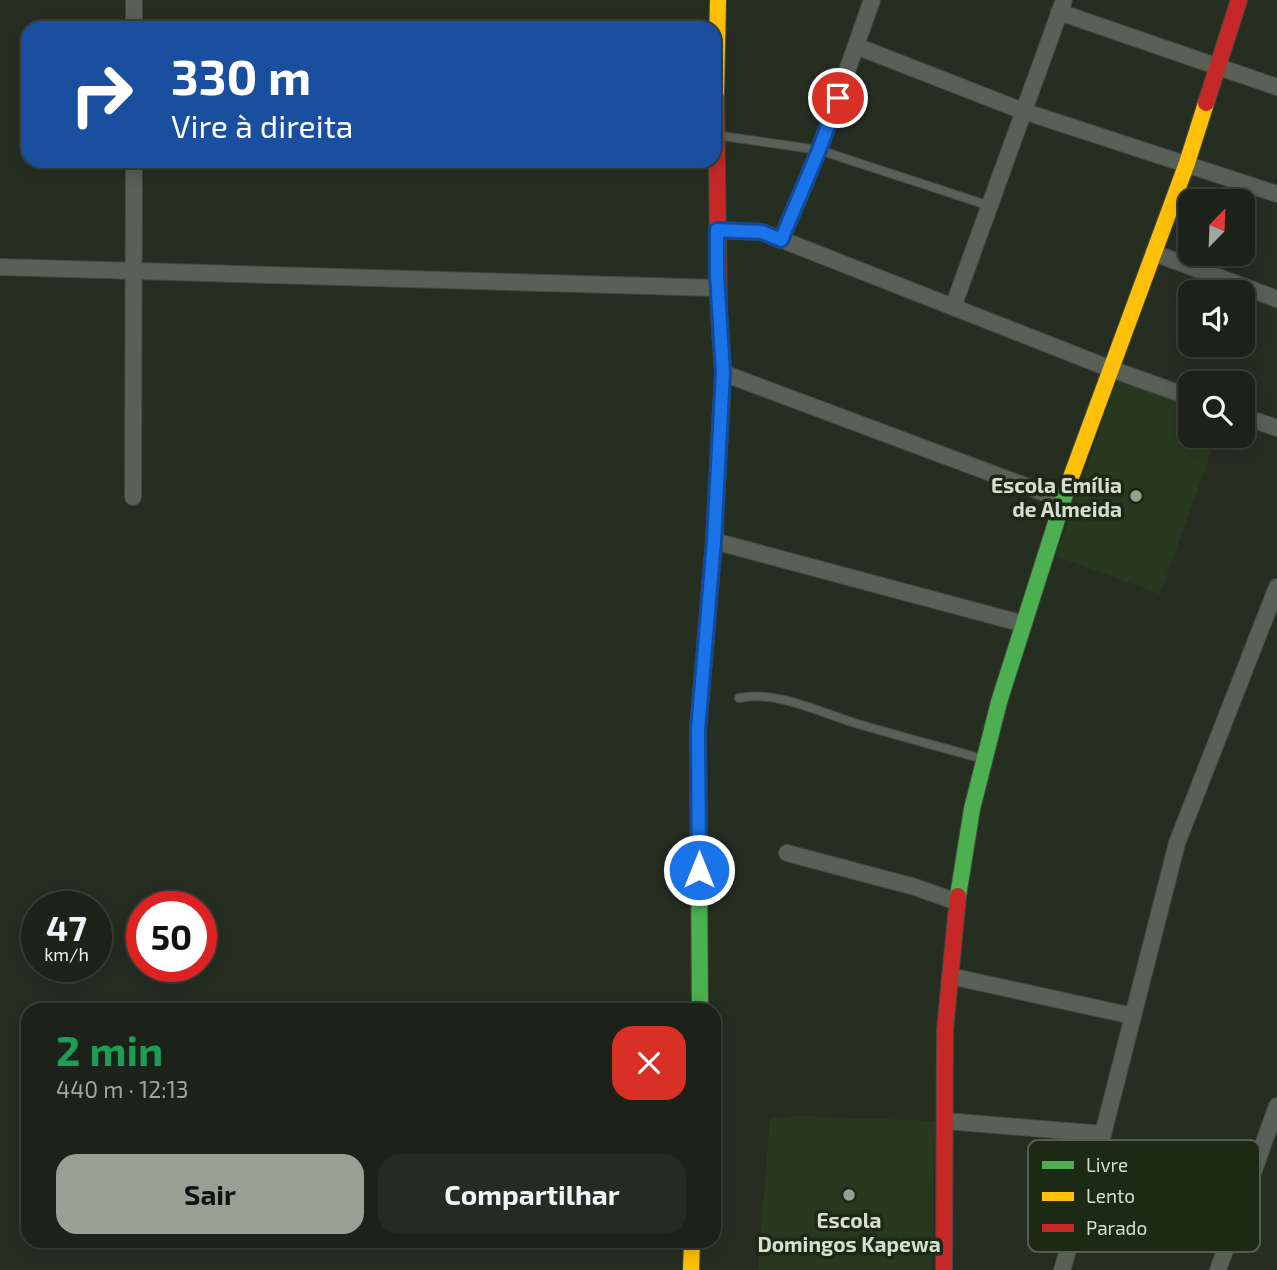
<!DOCTYPE html>
<html lang="pt">
<head>
<meta charset="utf-8">
<style>
  :root { --surface:#1c221a; --page:#252a23; --text:#f1f3f6; --muted:#a0a4a2; --line:#3a3f39; --accent:#98a094 }
  body { margin:0; font-family:"Exo 2",sans-serif; background:var(--page); color:var(--text); height:100vh; display:flex; flex-direction:column; font-size:26px; white-space:nowrap }
  * { box-sizing:border-box; margin:0 }
  p { font-size:23px; color:var(--muted) }
  .icon { flex:none; width:38px; height:38px; fill:none; stroke:currentColor; stroke-width:2; stroke-linecap:round; stroke-linejoin:round }
  .map { position:relative; flex:1; overflow:hidden }
  .drawer { position:absolute; left:21px; top:1003px; width:700px; height:245px; display:flex; flex-direction:column; background:var(--surface); border-radius:21px; box-shadow:0 4px 18px #0003,0 0 0 2px var(--line) }
  .drawer>* { flex:none }
  .banner { position:absolute; left:21px; top:21px; width:700px; height:147px; border-radius:21px; box-shadow:0 4px 18px #0003,0 0 0 2px var(--line); background:#1a4fa0; color:#fff; overflow:hidden }
  .needle { width:46px; rotate:23deg }
  .fabs { position:absolute; left:1178px; top:189px; display:grid; gap:14px }
  .fabs a { display:grid; place-items:center; width:77px; height:77px; border-radius:14px; background:var(--surface); box-shadow:0 4px 18px #0003,0 0 0 2px var(--line); font-size:35px }
  .speed { position:absolute; left:21px; top:891px; display:flex; gap:14px; font-size:35px; font-weight:700; text-align:center }
  .speed>* { display:grid; place-content:center; width:91px; height:91px; border-radius:50%; background:var(--surface); box-shadow:0 4px 18px #0003,0 0 0 2px var(--line); line-height:1 }
  .speed small { font-size:18px; font-weight:400 }
  .speed .limit { border:10px solid #d22; background:#fff; color:#111 }
  .pin { position:absolute; display:grid; place-items:center; width:60px; height:60px; color:#fff; margin:-30px; border:4px solid #fff; border-radius:50%; box-shadow:0 2px 7px #0007 }
  .me { position:absolute; width:77px; margin:-38px; rotate:0deg; stroke-linejoin:round; filter:drop-shadow(0 0 5px #0008) }
  .turn { display:flex; align-items:center; gap:24px; height:147px; padding:0 35px; font-size:32px }
  .turn .icon { width:91px; height:91px; stroke-width:2.5 }
  .turn b { display:block; font-size:49px; line-height:60px }
  .round { display:grid; place-items:center; flex:none; width:74px; height:74px; border-radius:21px; background:var(--page) }
  .overview { display:flex; align-items:center; justify-content:space-between; height:119px; padding:0 35px }
  h1 { font-size:42px; font-weight:700; line-height:52px; color:#1e9e55 }
  .button { display:flex; gap:14px; margin-top:auto; padding:14px 35px }
  .button a { flex:1; height:80px; border-radius:21px; background:var(--accent); color:#111; font-size:28px; font-weight:700; line-height:80px; text-align:center }
  .button a+a { background:var(--page); color:var(--text) }
  .map>svg:first-child { display:block }
</style>
</head>
<body>
<div class="map">
<svg width="1277" height="1270" viewBox="0 0 1277 1270">
  <rect width="100%" height="100%" fill="#262e22"/>
  <g fill="#293920">
    <path d="M1118,378L1190,405V436H1217L1160,594L1056,556Z"/>
    <path d="M799,1116L935,1121L932,1270H758L770,1118Z"/>
  </g>
  <g fill="none" stroke-linecap="round" stroke-linejoin="round">
    <defs>
      <g id="lane">
        <path d="M715,135L819,150L990,206"/>
        <path d="M739,698C777,690 821,713 858,724C899,736 941,747 983,759"/>
      </g>
      <g id="street">
        <path d="M1059,12L1277,87"/>
        <path d="M134,28V0"/>
        <path d="M856,46L1023,111L1277,194"/>
        <path d="M717,230L762,232L1111,369L1190,397"/>
        <path d="M781,240L819,150L872,0"/>
        <path d="M1154,253L1277,299"/>
        <path d="M0,267L717,288"/>
        <path d="M953,307L1064,0"/>
        <path d="M723,373L1063,500"/>
        <path d="M1242,416L1277,428"/>
        <path d="M133,497L134,161"/>
        <path d="M714,541L1024,624"/>
        <path d="M787,853L915,887L957,902"/>
        <path d="M950,976L1133,1016"/>
        <path d="M945,1121L1103,1134"/>
        <path d="M1062,1270L1103,1134L1177,843L1277,587"/>
        <path d="M1218,1270L1277,1106"/>
      </g>
      <g id="fast">
        <path d="M958,896L972,809L999,702L1067,488"/>
        <path d="M700,1010L698,730L714,541L723,373L719,313"/>
      </g>
      <g id="slow">
        <path d="M716,97L718,0"/>
        <path d="M1067,488L1187,163L1206,103"/>
        <path d="M691,1270L692,1241"/>
      </g>
      <g id="jam">
        <path d="M716,97L719,313"/>
        <path d="M1206,103L1239,0"/>
        <path d="M944,1270L945,1030L958,896"/>
      </g>
    </defs>
    <use href="#lane" stroke="#424a3f" stroke-width="10"/>
    <use href="#street" stroke="#424a3f" stroke-width="18"/>
    <use href="#fast" stroke="#424a3f" stroke-width="18"/>
    <use href="#slow" stroke="#424a3f" stroke-width="18"/>
    <use href="#jam" stroke="#424a3f" stroke-width="18"/>
    <use href="#lane" stroke="#5a6057" stroke-width="8"/>
    <use href="#street" stroke="#5a6057" stroke-width="16"/>
    <use href="#fast" stroke="#4caf50" stroke-width="16"/>
    <use href="#slow" stroke="#ffc107" stroke-width="16"/>
    <use href="#jam" stroke="#c62828" stroke-width="16"/>
  </g>
  <g fill="none" stroke-linecap="round" stroke-linejoin="round">
    <defs>
      <path id="route" d="M699,870L698,730L714,541L723,373L717,275V230L762,232L781,240L819,150L838,98"/>
    </defs>
    <use href="#route" stroke="#114b97" stroke-width="18"/>
    <use href="#route" stroke="#1a73e8" stroke-width="12"/>
  </g>
  <g fill="#98a094" stroke="#1c2914" stroke-width="2.5">
    <circle cx="1136" cy="496" r="7"/>
    <circle cx="849" cy="1195" r="7"/>
  </g>
  <g text-anchor="middle" dominant-baseline="central" stroke-width="7" stroke-linejoin="round" paint-order="stroke">
    <g font-size="21" font-weight="bold" fill="#d5ded1" stroke="#1c2914" text-anchor="end">
      <text x="1122" y="484">Escola Emília<tspan x="1122" dy="24">de Almeida</tspan></text>
      <text x="849" y="1219" text-anchor="middle">Escola<tspan x="849" dy="24">Domingos Kapewa</tspan></text>
    </g>
  </g>
  <rect x="1028" y="1140" width="232" height="112" rx="10" fill="#1c2914" stroke="#545f4d" stroke-width="2"/>
  <rect x="1042" y="1161" width="32" height="8" fill="#4caf50"/>
  <rect x="1042" y="1192" width="32" height="9" fill="#ffc107"/>
  <rect x="1042" y="1224" width="32" height="8" fill="#c62828"/>
  <g font-size="19" fill="#d5ded1">
    <text x="1086" y="1172">Livre</text>
    <text x="1086" y="1203">Lento</text>
    <text x="1086" y="1235">Parado</text>
  </g>
</svg>
<div class="fabs">
<a><svg class="needle" viewBox="-14 -14 28 28"><path d="M0-13l5 13h-10z" fill="#e53935"/><path d="M0 13l5-13h-10z" fill="#a0a4a2"/></svg></a>
<a><svg class="icon" aria-label="sound" viewBox="0 0 24 24"><path d="M4 9h4l5-4v14l-5-4H4zM17 9q2 3 0 6"/></svg></a>
<a><svg class="icon" aria-label="search" viewBox="0 0 24 24"><circle cx="10" cy="10" r="6"/><path d="M15 15l6 6"/></svg></a>
</div>
<div class="speed"><div>47<small>km/h</small></div><div class="limit">50</div></div>
<div class="pin" style="left:838px;top:98px;background:#d93025"><svg class="icon" aria-label="arrive" viewBox="0 0 24 24"><path d="M6 21V4h12l-3 4 3 4H6"/></svg></div>
<svg class="me" style="left:699px;top:870px" viewBox="-20 -20 40 40"><circle r="17" fill="#1a73e8" stroke="#fff" stroke-width="3"/><path d="M0-11L8 9 0 5-8 9z" fill="#fff"/></svg>
<div class="banner">
<div class="turn"><svg class="icon" aria-label="right" viewBox="0 0 24 24"><path d="M7 20v-9h11M14 6l5 5-5 5"/></svg><div><b>330 m</b>Vire à direita</div></div>
</div>
<section class="drawer">
<div class="overview"><div><h1>2 min</h1><p>440 m · 12:13</p></div><a class="round" style="background:#d93025;color:#fff"><svg class="icon" aria-label="close" viewBox="0 0 24 24"><path d="M6 6l12 12M18 6L6 18"/></svg></a></div>
<div class="button"><a>Sair</a><a>Compartilhar</a></div>
</section>
</div>
</body>
</html>
